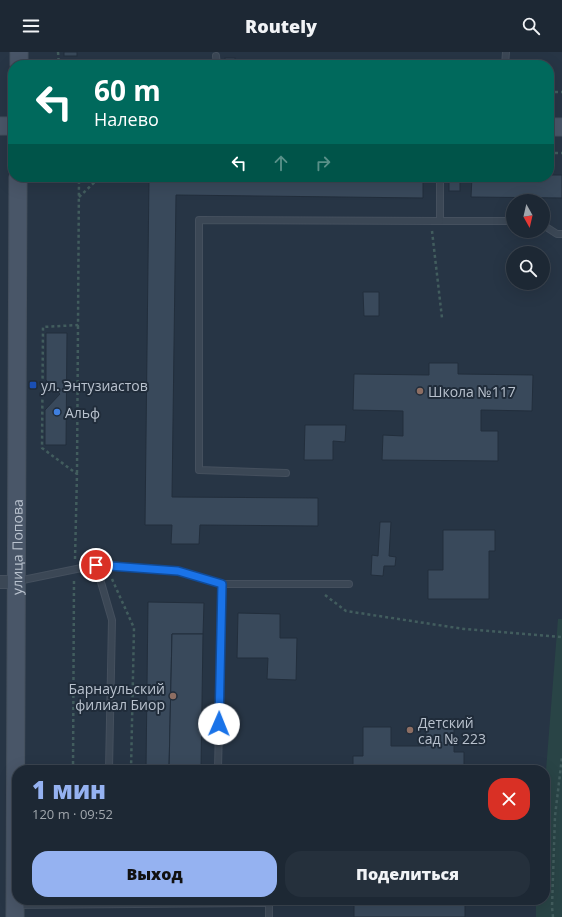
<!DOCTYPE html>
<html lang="ru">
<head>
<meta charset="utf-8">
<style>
  :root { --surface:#1d2834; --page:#25303c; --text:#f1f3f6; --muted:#a0a6ac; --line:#3b444f; --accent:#95b2f1 }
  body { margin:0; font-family:"Open Sans",sans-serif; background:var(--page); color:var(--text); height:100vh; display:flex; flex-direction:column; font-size:15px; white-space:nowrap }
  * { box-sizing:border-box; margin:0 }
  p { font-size:13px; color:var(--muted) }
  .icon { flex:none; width:22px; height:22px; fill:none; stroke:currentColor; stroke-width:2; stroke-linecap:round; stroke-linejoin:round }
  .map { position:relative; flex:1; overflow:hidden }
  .panel { position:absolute; left:12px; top:713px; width:538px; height:140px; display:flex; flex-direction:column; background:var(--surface); border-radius:16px; box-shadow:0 4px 16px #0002,0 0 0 1px var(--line) }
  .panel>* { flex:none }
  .guide { position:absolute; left:8px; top:8px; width:546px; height:122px; border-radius:16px; box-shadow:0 4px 16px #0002,0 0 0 1px var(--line); background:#00695c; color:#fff; overflow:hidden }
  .needle { width:26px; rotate:172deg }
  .fabs { position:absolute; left:506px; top:142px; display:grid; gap:8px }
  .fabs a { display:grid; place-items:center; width:44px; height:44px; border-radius:50%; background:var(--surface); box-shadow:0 4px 16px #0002,0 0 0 1px var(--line); font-size:20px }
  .pin { position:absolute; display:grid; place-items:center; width:34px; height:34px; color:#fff; margin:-17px; border:2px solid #fff; border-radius:50%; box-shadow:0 1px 4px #0007 }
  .me { position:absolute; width:44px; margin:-22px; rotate:1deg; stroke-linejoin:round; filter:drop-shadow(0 0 3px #0008) }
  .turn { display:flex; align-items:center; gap:14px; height:84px; padding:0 20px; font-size:18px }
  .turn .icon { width:52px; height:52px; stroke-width:2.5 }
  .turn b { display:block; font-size:28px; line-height:34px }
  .lanes { display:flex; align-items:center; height:38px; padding:0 20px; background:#0003; justify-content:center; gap:20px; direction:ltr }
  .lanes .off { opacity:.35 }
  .round { display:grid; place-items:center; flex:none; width:42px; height:42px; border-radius:16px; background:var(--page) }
  .headline { display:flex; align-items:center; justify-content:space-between; height:68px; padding:0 20px }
  h1 { font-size:24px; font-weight:800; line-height:30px; color:var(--accent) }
  .button { display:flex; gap:8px; margin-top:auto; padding:8px 20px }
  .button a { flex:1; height:46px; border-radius:16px; background:var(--accent); color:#111; font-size:16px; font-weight:800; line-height:46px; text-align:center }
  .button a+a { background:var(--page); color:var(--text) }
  header { display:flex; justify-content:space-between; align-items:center; height:52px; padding:0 20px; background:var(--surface); font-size:18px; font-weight:800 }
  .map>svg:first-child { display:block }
</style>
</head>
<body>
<header><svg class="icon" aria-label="menu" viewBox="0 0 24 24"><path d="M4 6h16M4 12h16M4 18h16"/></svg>Routely<svg class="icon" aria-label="search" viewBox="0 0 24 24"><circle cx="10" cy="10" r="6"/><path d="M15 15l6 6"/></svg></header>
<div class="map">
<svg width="562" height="865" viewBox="0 0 562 865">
  <rect width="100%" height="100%" fill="#273545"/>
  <path fill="#294446" d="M558,567H562V865H536V848H545V731Z"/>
  <g fill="#39495b" stroke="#222e3c">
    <rect x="64" y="0" width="13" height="4"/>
    <rect x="225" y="6" width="10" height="7"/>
    <path d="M549,123H562V146L471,145L472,125H549Z"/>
    <path d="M149,125H423V146L176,143L172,445L318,446V474L200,473L199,492H171L172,473H145Z"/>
    <rect x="449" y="125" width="11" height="14"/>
    <path d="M363,240H379V264H364Z"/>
    <path d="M46,281H67L66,393H45V358L60,342L46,328Z"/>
    <path d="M429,311H458V322L533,323L532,359L481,358V379H498V409L382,408L383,383L403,384V359L353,358L354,322L429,323Z"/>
    <path d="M305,373H346L345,390L333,389V408H304Z"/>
    <path d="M380,470H391L389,504L396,505L395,514H384L383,524L371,523L372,503L378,504Z"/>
    <path d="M443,478H495V499H489V547H428V518H443Z"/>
    <path d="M148,550L204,551L203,582H172L169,718H146Z"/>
    <path d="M238,561L280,562V586H297L296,628L267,627L268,606H237Z"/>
    <path d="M172,582H203L201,718H169Z"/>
    <path d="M426,673H454V700H464V718H353V704H363V675H391V694H426Z"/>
    <path d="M363,848H454V850H465V865H354V849Z"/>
  </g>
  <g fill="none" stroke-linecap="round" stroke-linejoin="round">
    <defs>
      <g id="lane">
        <path d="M216,4L217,13"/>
        <path d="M505,13L506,0"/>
        <path d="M440,125V169H513"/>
        <path d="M543,173L557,182H562"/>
        <path d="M286,421L199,418V168L440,169"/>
        <path d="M96,513L178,519L222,532H349"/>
        <path d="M18,529L96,513L112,568L109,718"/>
        <path d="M218,718L222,532"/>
        <path d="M16,853L269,851V865"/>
      </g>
      <path id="street" d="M0,530H16"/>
      <g id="secondary">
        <path d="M19,13V0"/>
        <path d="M0,74H13"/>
        <path d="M549,75H562"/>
        <path id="s1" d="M15,865L18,125"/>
      </g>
    </defs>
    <use href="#lane" stroke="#45505e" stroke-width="8"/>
    <use href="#street" stroke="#45505e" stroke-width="14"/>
    <use href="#secondary" stroke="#45505e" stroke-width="19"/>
    <g stroke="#425d5e" stroke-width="2.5" stroke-dasharray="3 3" stroke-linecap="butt">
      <path d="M58,0L59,13"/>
      <path d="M549,40H562"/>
      <path d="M549,101H562"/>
      <path d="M79,145L100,125"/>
      <path d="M432,179L442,266"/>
      <path d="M77,421L78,273"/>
      <path d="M75,507L77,422L42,396L43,275L78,273L79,125"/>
      <path d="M112,527L134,576L131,718"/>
      <path d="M325,543L346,559L464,577L562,585"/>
      <path d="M73,718L74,528"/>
      <path d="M553,865L552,855L555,764L562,705"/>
    </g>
    <use href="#lane" stroke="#3b4755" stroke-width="6"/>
    <use href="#street" stroke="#3b4755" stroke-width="12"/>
    <use href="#secondary" stroke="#495668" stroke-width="17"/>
  </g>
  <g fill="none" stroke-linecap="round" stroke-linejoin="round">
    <defs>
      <path id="route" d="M96,513L178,519L222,532L219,672"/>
    </defs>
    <use href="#route" stroke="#114b97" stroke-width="10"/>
    <use href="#route" stroke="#1a73e8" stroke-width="7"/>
  </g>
  <rect fill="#1a4fb4" stroke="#202c3a" stroke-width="1.5" x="29" y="329" width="8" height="8" rx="2"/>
  <g fill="#8d6e63" stroke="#202c3a" stroke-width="1.5">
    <circle cx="420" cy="339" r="4"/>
    <circle cx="173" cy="644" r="4"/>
    <circle cx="410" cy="678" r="4"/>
  </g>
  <circle fill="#3f7fe0" stroke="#202c3a" stroke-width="1.5" cx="57" cy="360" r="4"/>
  <g text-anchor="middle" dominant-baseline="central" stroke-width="4" stroke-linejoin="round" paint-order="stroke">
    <g font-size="14" fill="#b9c2ce" stroke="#202c3a" text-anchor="start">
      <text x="41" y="333">ул. Энтузиастов</text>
      <text x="428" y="339">Школа №117</text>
      <text x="65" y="360">Альф</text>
      <text x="165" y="636" text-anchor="end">Барнаульский<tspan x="165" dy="16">филиал Биор</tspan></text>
      <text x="418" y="670">Детский<tspan x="418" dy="16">сад № 223</tspan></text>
    </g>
    <g font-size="14" fill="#b9c2ce" stroke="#202c3a">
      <text stroke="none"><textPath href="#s1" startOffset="370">улица Попова</textPath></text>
    </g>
  </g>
</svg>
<div class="fabs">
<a><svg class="needle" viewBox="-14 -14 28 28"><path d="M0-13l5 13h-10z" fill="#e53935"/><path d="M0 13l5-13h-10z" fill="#a0a6ac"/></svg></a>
<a><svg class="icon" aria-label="search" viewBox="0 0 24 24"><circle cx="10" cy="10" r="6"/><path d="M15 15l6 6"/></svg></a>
</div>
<div class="pin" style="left:96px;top:513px;background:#d93025"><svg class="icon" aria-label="arrive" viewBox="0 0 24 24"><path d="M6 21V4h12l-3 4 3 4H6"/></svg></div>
<svg class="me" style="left:219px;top:672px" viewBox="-20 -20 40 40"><circle r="19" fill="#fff"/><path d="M0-13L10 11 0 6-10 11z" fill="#1a73e8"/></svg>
<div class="guide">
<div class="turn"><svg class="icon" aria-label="left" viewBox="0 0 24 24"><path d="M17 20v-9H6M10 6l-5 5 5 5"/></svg><div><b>60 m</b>Налево</div></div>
<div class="lanes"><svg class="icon" aria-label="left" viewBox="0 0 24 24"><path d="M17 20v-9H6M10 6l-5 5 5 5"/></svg><svg class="icon off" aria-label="ahead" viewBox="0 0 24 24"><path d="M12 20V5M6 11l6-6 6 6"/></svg><svg class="icon off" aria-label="right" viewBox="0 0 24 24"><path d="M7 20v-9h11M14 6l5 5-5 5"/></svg></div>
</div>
<section class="panel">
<div class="headline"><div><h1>1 мин</h1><p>120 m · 09:52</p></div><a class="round" style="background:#d93025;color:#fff"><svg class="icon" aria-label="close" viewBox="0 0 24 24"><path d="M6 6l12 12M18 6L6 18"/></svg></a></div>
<div class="button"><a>Выход</a><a>Поделиться</a></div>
</section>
</div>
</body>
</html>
